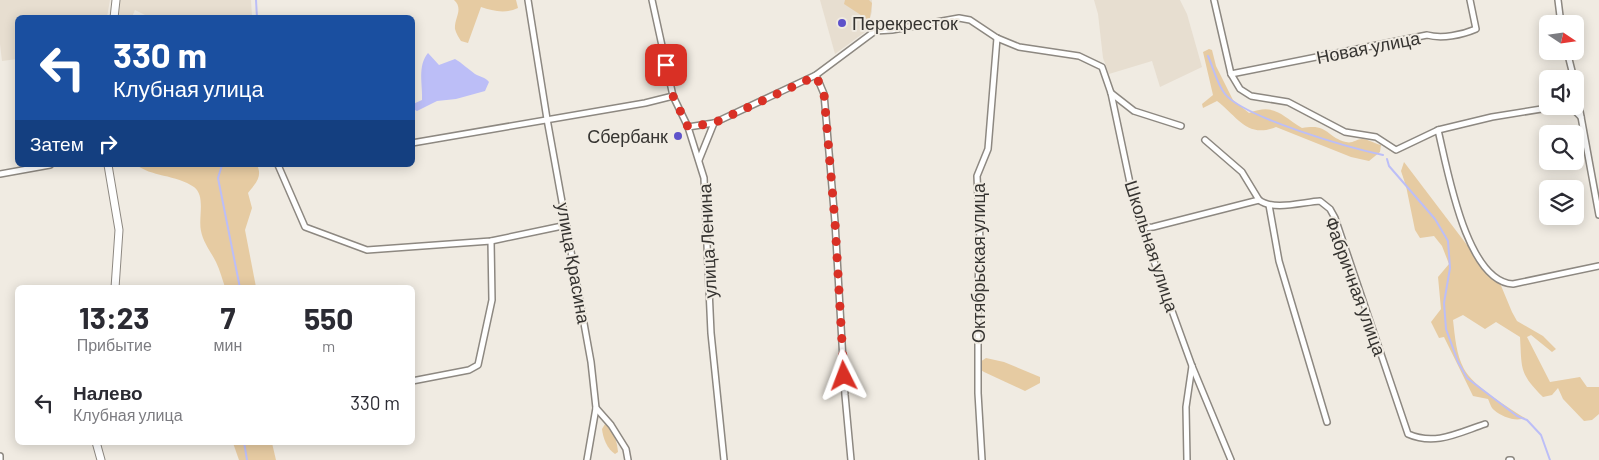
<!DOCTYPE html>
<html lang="ru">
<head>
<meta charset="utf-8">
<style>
  :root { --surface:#fff; --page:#f2f2f3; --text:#2b2b33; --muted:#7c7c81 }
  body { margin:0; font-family:Barlow,sans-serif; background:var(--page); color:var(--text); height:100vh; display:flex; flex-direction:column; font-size:19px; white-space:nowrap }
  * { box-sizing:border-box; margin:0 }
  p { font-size:16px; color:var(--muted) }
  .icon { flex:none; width:28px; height:28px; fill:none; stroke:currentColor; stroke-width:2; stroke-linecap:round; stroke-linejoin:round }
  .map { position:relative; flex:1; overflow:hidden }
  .panel { position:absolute; left:15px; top:285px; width:400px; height:160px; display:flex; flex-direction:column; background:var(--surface); border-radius:8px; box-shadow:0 2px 12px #0003 }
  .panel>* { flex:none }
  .guide { position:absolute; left:15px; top:15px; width:400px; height:152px; border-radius:8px; box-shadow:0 2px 12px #0003; background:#1a4fa0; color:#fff; overflow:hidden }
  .needle { width:32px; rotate:103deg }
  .tools { position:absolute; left:1539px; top:15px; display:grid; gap:10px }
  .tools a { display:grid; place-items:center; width:45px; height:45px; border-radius:8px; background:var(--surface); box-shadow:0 2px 12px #0003; font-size:25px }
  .pin { position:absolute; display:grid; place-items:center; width:42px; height:42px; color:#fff; margin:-21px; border-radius:10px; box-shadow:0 2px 8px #0006 }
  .me { position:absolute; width:55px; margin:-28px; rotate:357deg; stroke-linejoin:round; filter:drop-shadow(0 0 4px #0008) }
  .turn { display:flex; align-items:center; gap:18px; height:105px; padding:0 15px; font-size:22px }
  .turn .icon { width:65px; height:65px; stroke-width:2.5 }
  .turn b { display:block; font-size:35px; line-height:42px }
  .then { display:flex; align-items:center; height:48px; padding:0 15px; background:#0003; gap:10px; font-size:19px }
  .eta { display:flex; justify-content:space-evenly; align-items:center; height:85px; text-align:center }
  .eta b { font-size:30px; font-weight:700; line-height:35px }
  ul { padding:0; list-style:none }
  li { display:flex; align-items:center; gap:15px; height:65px; padding:0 15px }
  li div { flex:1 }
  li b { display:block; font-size:19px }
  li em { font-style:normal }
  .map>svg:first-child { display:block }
</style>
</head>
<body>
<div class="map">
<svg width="1599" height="460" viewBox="0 0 1599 460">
  <rect width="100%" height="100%" fill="#f0ebe2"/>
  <g fill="#e7ded0">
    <path d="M0,0H110L107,17L18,18L17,59L2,61L0,44Z"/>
    <path d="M120,0H251L252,17H149L135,10L132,17L119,18Z"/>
    <path d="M820,0H872V12L865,32L835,54Z"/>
    <path d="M1094,0H1180L1187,14L1202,67L1160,87L1152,61L1109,74L1103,58L1098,14Z"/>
  </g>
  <g fill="#e6cba2">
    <path d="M454,0H516L518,8C505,14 493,11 481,7L468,43L461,41C459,38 456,33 455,29C454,18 464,9 454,0Z"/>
    <path d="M845,0H869L872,3L870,18L867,19L844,4Z"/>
    <path d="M1209,49L1212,50L1216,66L1233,100L1249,113C1274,103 1281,115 1302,128C1329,123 1326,137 1346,142C1352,144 1357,139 1362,139C1368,139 1376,144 1381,145L1380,152L1369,161L1351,157L1276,127C1247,139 1237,116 1217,101L1203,108L1202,104L1213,95L1203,52Z"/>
    <path d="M1404,162L1467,245L1497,276L1512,312L1517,321L1543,336L1556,349L1552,352L1531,335L1527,337L1550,382L1580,377L1587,387H1599V414L1592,420L1584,421L1563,399L1558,388L1552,395L1543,397C1519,373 1522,369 1520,337L1496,322L1485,329L1463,315L1453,320C1455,337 1456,354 1464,369C1472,385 1510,409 1525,418C1516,422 1502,417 1494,410C1491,408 1490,403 1488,399L1473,396L1444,337L1439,338L1431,322L1441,309L1438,277L1449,264L1442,246L1434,236L1420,238L1415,230L1406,186L1401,171Z"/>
    <path d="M137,165H257C263,177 255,184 248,193L252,208L245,230L256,287H225C222,279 220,270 216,262C211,252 203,242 201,231C198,218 206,196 194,187C177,175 149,176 137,165Z"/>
    <path d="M986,358L1004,362L1040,377V383L1025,391L984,372L981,370L980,362Z"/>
    <path d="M605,424C614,431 617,441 618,452L615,454C607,449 603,438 602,429Z"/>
    <path d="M233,443H272L276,460H239Z"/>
  </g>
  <path fill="#bcbef7" d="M428,53L439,65L455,59C462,63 468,69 475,74C480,77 485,77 489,82L485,91L456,99L437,101L417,111L413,109V104L422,100C423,85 417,66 428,53Z"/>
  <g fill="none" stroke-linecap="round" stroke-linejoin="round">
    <g stroke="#bcbef7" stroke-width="2">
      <path d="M256,0L257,18"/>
      <path d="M1208,56C1213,67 1217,84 1225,94C1245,118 1350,148 1383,155"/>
      <path d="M1387,159L1389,166L1435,219L1448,241L1450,268L1444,303L1446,329L1458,362L1467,378L1517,416L1527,420L1541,435L1550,460"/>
      <path d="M222,165L218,178L240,288"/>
      <path d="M244,442L247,460"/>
    </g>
    <defs>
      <g id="street">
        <path d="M528,0L547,119L591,362L596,408L611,425L626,449L628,460"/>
        <path d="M652,0L673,96L688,127L704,178L711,333L724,460"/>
        <path d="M1214,0L1231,74L1240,89L1251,96L1288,102L1345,132L1376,137L1396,150L1438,130C1447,167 1466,282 1513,284L1599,266"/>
        <path d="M1558,0L1561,24"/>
        <path d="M1567,51L1574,79"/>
        <path d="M1231,74L1427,35C1442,39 1462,35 1476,29L1470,0"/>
        <path d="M816,75L824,94L835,222L845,395L851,460"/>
        <path d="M1575,84L1599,215"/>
        <path d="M1111,93L1134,111L1181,126"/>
        <path d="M1560,107L1575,111L1581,117"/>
        <path d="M714,123L816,75L875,31L892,30L959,18L970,20L997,38L1019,47L1079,56L1102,67L1111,93L1134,202L1142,228L1192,366L1231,460"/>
        <path d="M688,127L714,123L699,160"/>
        <path d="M1438,130L1492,117L1560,106"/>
        <path d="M1205,140L1242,172L1259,200C1273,211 1303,202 1320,201L1330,209L1335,218L1408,434C1435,446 1458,433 1485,424"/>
        <path d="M412,143L645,103L673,96"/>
        <path d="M278,165L305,227L367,250L491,241L567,225"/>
        <path d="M0,174L50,165"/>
        <path d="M1269,205L1279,261L1327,422"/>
        <path d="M1142,228L1153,227L1259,200"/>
        <path d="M412,381L469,370L478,365L492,300L491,241"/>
        <path d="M0,456V460"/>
        <path d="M587,460L596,408"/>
        <path d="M982,460L978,393V287L980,241L977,176L988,149L997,38"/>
        <path d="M1187,460L1186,407L1192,366"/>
        <path d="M1509,460H1511"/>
      </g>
      <g id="secondary">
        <path d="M114,18L116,0"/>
        <path d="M108,165L119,230L115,288"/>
        <path d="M96,442L101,460"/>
      </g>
    </defs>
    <use href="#street" stroke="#8d8881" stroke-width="8"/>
    <use href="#secondary" stroke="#8d8881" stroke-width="9"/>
    <use href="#street" stroke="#fff" stroke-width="5"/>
    <use href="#secondary" stroke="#fff" stroke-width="7"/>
  </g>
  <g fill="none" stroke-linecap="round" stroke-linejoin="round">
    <path stroke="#d93025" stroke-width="9" stroke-dasharray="0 16.2" d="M666,65L673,96L688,127L714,123L816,76L824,94L835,222L844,376"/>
  </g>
  <g fill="#5e52ca" stroke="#f0ebe2" stroke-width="2">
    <circle cx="842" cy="23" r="5"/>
    <circle cx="678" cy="136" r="5"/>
  </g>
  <g text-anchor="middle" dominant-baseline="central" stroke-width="4" stroke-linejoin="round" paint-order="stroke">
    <g font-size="18" fill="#363431" stroke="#f0ebe2" text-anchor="start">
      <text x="852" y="23">Перекресток</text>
      <text x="668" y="136" text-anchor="end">Сбербанк</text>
    </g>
    <g font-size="18" fill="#363431" stroke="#f0ebe2">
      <text transform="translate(1368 47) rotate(-11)">Новая улица</text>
      <text transform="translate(707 241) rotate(-93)">улица Ленина</text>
      <text transform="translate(1152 246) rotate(72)">Школьная улица</text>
      <text transform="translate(574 263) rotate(80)">улица Красина</text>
      <text transform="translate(978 263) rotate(-90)">Октябрьская улица</text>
      <text transform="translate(1356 286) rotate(70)">Фабричная улица</text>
    </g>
  </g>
</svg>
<div class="tools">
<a><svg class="needle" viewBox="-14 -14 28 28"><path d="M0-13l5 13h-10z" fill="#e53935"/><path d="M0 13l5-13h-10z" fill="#7c7c81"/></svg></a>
<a><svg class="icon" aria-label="sound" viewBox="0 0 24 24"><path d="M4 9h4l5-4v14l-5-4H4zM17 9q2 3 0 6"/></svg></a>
<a><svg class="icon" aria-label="search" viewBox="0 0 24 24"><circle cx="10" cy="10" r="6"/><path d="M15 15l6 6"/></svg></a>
<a><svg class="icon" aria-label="layers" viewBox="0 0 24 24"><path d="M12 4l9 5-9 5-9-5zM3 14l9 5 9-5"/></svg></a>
</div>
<div class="pin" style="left:666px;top:65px;background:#d93025"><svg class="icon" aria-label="arrive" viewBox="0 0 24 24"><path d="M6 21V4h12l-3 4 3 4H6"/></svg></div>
<svg class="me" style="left:844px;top:376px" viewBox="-20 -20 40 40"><path d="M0-17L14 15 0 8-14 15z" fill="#d93025" stroke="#fff" stroke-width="4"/></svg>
<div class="guide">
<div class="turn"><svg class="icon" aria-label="left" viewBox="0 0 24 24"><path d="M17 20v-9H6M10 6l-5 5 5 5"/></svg><div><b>330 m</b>Клубная улица</div></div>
<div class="then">Затем<svg class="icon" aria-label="right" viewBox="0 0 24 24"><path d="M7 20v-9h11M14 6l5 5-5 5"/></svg></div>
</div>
<section class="panel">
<div class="eta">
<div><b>13:23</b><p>Прибытие</p></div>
<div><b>7</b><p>мин</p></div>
<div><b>550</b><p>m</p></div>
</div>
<ul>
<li><svg class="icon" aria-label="left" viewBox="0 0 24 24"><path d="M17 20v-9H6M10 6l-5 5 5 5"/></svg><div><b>Налево</b><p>Клубная улица</p></div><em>330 m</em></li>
</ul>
</section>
</div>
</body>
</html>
